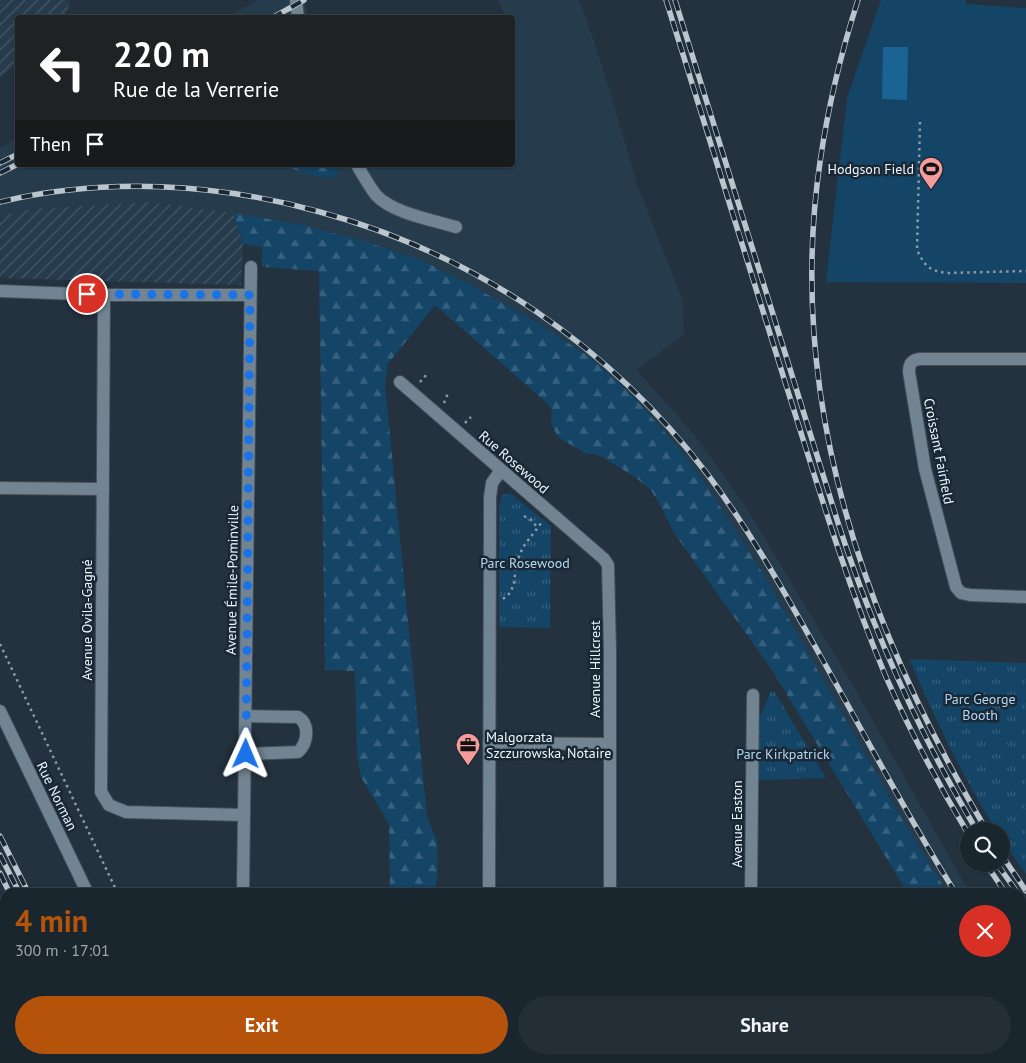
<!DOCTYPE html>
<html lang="en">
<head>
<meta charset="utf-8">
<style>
  :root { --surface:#1a262e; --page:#232e36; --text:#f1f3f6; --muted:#9fa5aa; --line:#38434a; --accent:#b45309 }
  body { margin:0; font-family:"PT Sans",sans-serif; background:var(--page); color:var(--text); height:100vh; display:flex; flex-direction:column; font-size:19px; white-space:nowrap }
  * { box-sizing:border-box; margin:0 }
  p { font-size:16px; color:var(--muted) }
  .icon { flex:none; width:28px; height:28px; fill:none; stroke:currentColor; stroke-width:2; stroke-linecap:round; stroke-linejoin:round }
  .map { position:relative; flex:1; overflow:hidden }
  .sheet { position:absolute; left:0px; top:888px; width:1026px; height:176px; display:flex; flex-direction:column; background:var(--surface); border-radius:15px 15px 0 0; box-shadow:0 1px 4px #0004,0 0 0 1px var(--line) }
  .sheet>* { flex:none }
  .banner { position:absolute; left:15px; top:15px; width:500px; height:152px; border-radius:5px; box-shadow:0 1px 4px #0004,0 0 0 1px var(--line); background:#202124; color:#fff; overflow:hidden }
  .tools { position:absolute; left:960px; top:822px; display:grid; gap:10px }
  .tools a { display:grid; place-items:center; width:50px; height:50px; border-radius:50%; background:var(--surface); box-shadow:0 1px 4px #0004,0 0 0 1px var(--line); font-size:25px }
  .pin { position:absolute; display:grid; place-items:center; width:42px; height:42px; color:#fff; margin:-21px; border:2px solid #fff; border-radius:50%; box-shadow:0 1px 5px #0007 }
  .me { position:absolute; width:55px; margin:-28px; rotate:1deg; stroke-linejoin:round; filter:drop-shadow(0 0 4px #0008) }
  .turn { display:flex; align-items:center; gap:18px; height:105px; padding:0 15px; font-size:22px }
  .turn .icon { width:65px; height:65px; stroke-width:2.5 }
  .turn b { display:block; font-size:35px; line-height:42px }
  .then { display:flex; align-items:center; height:48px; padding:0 15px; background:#0003; gap:10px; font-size:19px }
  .round { display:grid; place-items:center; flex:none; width:52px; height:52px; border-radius:26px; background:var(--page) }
  .head { display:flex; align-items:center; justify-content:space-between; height:85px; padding:0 15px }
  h1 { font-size:30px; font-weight:700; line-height:38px; color:var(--accent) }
  .button { display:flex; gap:10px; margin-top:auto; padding:10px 15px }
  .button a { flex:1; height:58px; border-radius:30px; background:var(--accent); color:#fff; font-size:20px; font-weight:700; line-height:58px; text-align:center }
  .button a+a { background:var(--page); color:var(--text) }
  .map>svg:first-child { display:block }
</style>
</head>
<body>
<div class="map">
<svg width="1026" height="1063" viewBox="0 0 1026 1063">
  <defs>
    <pattern id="industrial-furrows" width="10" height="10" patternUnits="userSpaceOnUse" patternTransform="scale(1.25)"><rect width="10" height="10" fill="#263b4c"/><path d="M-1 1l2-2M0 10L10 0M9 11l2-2" fill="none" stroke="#465867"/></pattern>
    <pattern id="forest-firs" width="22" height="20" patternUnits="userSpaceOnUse" patternTransform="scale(1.25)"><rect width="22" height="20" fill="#144466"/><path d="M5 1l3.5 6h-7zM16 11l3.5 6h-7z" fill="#36607d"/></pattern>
    <pattern id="park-tufts" width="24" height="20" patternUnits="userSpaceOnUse" patternTransform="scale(1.25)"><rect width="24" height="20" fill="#144466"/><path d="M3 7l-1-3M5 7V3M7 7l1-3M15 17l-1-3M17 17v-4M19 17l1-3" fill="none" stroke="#36607d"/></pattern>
  </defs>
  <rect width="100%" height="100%" fill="#23323e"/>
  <g fill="#263b4c">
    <path d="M257,0H305L308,17L227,18Z"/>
    <path d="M498,0H579L587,20L609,88L637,184L683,301L684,334L637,370L697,438L744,504L851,682L960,876L971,892H947L903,821L764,575L703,480L677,446L631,394L591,358L538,323L469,284L421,260L265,219L148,202L32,209L0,216V148L17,138L18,165H280L322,178L338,171L336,165H512V18L506,17Z"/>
  </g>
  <g fill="url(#industrial-furrows)">
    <path d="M0,0H70L66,16L64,17L18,18L17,62L0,79Z"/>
    <path d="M148,202L233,213L243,244L241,285L0,278V216L32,209Z"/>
  </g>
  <path fill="#144466" d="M881,0H966V4L1026,8V283L826,282L847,98Z"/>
  <g fill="url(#forest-firs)">
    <path d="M280,165H336L338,171L336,177L322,178Z"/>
    <path d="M233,213L303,225L364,241L421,260L469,284L538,323L591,358L631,394L677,446L703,480L764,575L903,821L947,892H907L772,670L674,533L658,501L650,489L636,478L604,458L595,454H587L561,439L557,435L551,424L552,412L549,405L435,305L388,364L385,384L427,817L437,840L438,875L434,892H390L389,824L361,777L357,756L355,671L325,670L319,271L262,267V247L243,244Z"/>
  </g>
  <g fill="url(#park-tufts)">
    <path d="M510,493L551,526L550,628L499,627V505L502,495Z"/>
    <path d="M909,659L1026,663V874L1001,838V831H997C962,777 935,718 909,659Z"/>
    <path d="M774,691L826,778L758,780L759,718L769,697V693Z"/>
    <path d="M0,893L5,904V1059H19V1063H0Z"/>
  </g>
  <path fill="#1b6393" d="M883,47H908L907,100L882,99Z"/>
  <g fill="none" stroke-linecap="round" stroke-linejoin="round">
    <defs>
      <g id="minor">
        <path d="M296,0L298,18"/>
        <path d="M357,165C363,175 369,186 376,195C392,213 433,220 456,227"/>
        <path d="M0,291L104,295H250"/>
        <path d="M104,295L101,792L109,805L126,812L244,815"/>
        <path d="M1026,359H920C911,360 909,364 909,372L925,469L956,587L961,593L970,595L1026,597"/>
        <path d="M400,382L604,559L608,565L610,652V892"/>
        <path d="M0,488L103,489"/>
        <path d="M0,711L87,892"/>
        <path d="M489,743L609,744"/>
        <path d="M246,754L298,752C308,743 310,724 298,717L246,716"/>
        <path d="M243,892L251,267"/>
        <path d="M489,892L490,497L492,483L501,470"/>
        <path d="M751,892L753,695"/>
        <path d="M170,1059L172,1063"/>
        <path d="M490,1059V1063"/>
        <path d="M242,1063V1059"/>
        <path d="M377,1063V1059"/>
        <path d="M609,1063V1059"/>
        <path d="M750,1063V1059"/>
        <path d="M991,1063V1059"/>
      </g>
    </defs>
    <use href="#minor" stroke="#414f59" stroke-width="14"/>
    <g stroke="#8e9aa4" stroke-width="2.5" stroke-dasharray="2.5 4" stroke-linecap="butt">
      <path d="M920,122L917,250C925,266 928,270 946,273L1026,271"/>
      <path d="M420,382L427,374"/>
      <path d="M444,403L448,393"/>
      <path d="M465,423L471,417"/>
      <path d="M524,516L531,520L538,528"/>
      <path d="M503,599L510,593L514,584L516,564L523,547L542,522"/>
      <path d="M0,644L117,892"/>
      <path d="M195,1059L197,1063"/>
    </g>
    <use href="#minor" stroke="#728492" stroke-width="12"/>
    <defs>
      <g id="rail">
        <path d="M666,0C706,128 746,256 786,385C817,483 846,582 886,677C910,731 938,784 969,835"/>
        <path d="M675,0L839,526C874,633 920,735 977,831"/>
        <path d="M858,0C841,53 828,107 820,162C785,401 866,628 987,831"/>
        <path d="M272,18L304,0"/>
        <path d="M0,163L18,154"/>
        <path d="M0,173L18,164"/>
        <path d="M0,202C104,177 217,183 320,212C475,254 611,347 708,475C751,532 786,595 821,657C865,735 907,816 955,892"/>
        <path d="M0,836L28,892"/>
        <path d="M1001,854L1026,891"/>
        <path d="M0,855L19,892"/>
        <path d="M986,864L1005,892"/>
        <path d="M997,864L1017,892"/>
        <path d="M0,873L9,892"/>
        <path d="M1021,899L1026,906"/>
        <path d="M1021,916L1026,923"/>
        <path d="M1021,987L1026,993"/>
        <path d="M92,1059L94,1063"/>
        <path d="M101,1059L103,1063"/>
        <path d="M110,1059L112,1063"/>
      </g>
    </defs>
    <use href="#rail" stroke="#bac5ce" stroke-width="5.5"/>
    <use href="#rail" stroke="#192834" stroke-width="4" stroke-dasharray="11" stroke-linecap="butt"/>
  </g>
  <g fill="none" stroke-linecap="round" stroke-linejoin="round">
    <path stroke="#1a73e8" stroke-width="9" stroke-dasharray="0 16.2" d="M87,294L250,295L246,754"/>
  </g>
  <defs>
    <symbol id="stadium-pin" viewBox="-11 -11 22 30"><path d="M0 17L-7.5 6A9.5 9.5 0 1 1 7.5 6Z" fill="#f59b9b" stroke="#192834"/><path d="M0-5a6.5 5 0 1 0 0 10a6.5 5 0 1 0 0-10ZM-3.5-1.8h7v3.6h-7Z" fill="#111"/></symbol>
    <symbol id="office-pin" viewBox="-11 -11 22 30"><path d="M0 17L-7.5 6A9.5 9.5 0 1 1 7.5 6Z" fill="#f59b9b" stroke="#192834"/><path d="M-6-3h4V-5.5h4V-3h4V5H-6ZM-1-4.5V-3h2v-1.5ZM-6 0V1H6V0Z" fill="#111"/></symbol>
  </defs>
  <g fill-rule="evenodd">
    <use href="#stadium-pin" x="917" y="155" width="28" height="38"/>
    <use href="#office-pin" x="454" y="731" width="28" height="38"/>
  </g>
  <g text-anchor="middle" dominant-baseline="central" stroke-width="5" stroke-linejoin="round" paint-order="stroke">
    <g font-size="14" fill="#ecf6fe" stroke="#192834" text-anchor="end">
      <text x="914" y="169">Hodgson Field</text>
      <text x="486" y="737" text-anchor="start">Malgorzata<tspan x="486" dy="16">Szczurowska, Notaire</tspan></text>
    </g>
    <g font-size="14" fill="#ecf6fe" stroke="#192834">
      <text transform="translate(939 451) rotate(79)">Croissant Fairfield</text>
      <text transform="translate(514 462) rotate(41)">Rue Rosewood</text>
      <text transform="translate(232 580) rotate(-89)">Avenue Émile-Pominville</text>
      <text transform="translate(87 620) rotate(-90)">Avenue Ovila-Gagné</text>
      <text transform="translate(595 669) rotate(-90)">Avenue Hillcrest</text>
      <text transform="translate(57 796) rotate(64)">Rue Norman</text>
      <text transform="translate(737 824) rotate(-90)">Avenue Easton</text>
    </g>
    <g font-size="14" fill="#b4d6f2" stroke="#192834">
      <text x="525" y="563">Parc Rosewood</text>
      <text x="980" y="699">Parc George<tspan x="980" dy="16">Booth</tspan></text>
      <text x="783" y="754">Parc Kirkpatrick</text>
    </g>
  </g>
</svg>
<div class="tools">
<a><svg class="icon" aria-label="search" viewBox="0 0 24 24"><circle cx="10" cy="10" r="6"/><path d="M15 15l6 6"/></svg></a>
</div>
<div class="pin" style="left:87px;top:294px;background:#d93025"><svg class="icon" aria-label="arrive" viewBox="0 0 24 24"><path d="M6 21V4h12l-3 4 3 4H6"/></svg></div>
<svg class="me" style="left:246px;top:754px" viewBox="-20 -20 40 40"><path d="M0-17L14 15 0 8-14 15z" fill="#1a73e8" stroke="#fff" stroke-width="4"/></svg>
<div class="banner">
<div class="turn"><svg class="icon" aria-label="left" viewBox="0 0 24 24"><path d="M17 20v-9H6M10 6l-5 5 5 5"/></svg><div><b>220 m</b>Rue de la Verrerie</div></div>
<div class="then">Then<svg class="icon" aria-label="arrive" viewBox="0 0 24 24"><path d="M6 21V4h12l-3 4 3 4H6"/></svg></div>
</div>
<section class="sheet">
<div class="head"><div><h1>4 min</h1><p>300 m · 17:01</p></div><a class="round" style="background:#d93025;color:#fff"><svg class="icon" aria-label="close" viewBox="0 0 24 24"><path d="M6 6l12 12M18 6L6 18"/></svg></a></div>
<div class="button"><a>Exit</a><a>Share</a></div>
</section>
</div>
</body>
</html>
